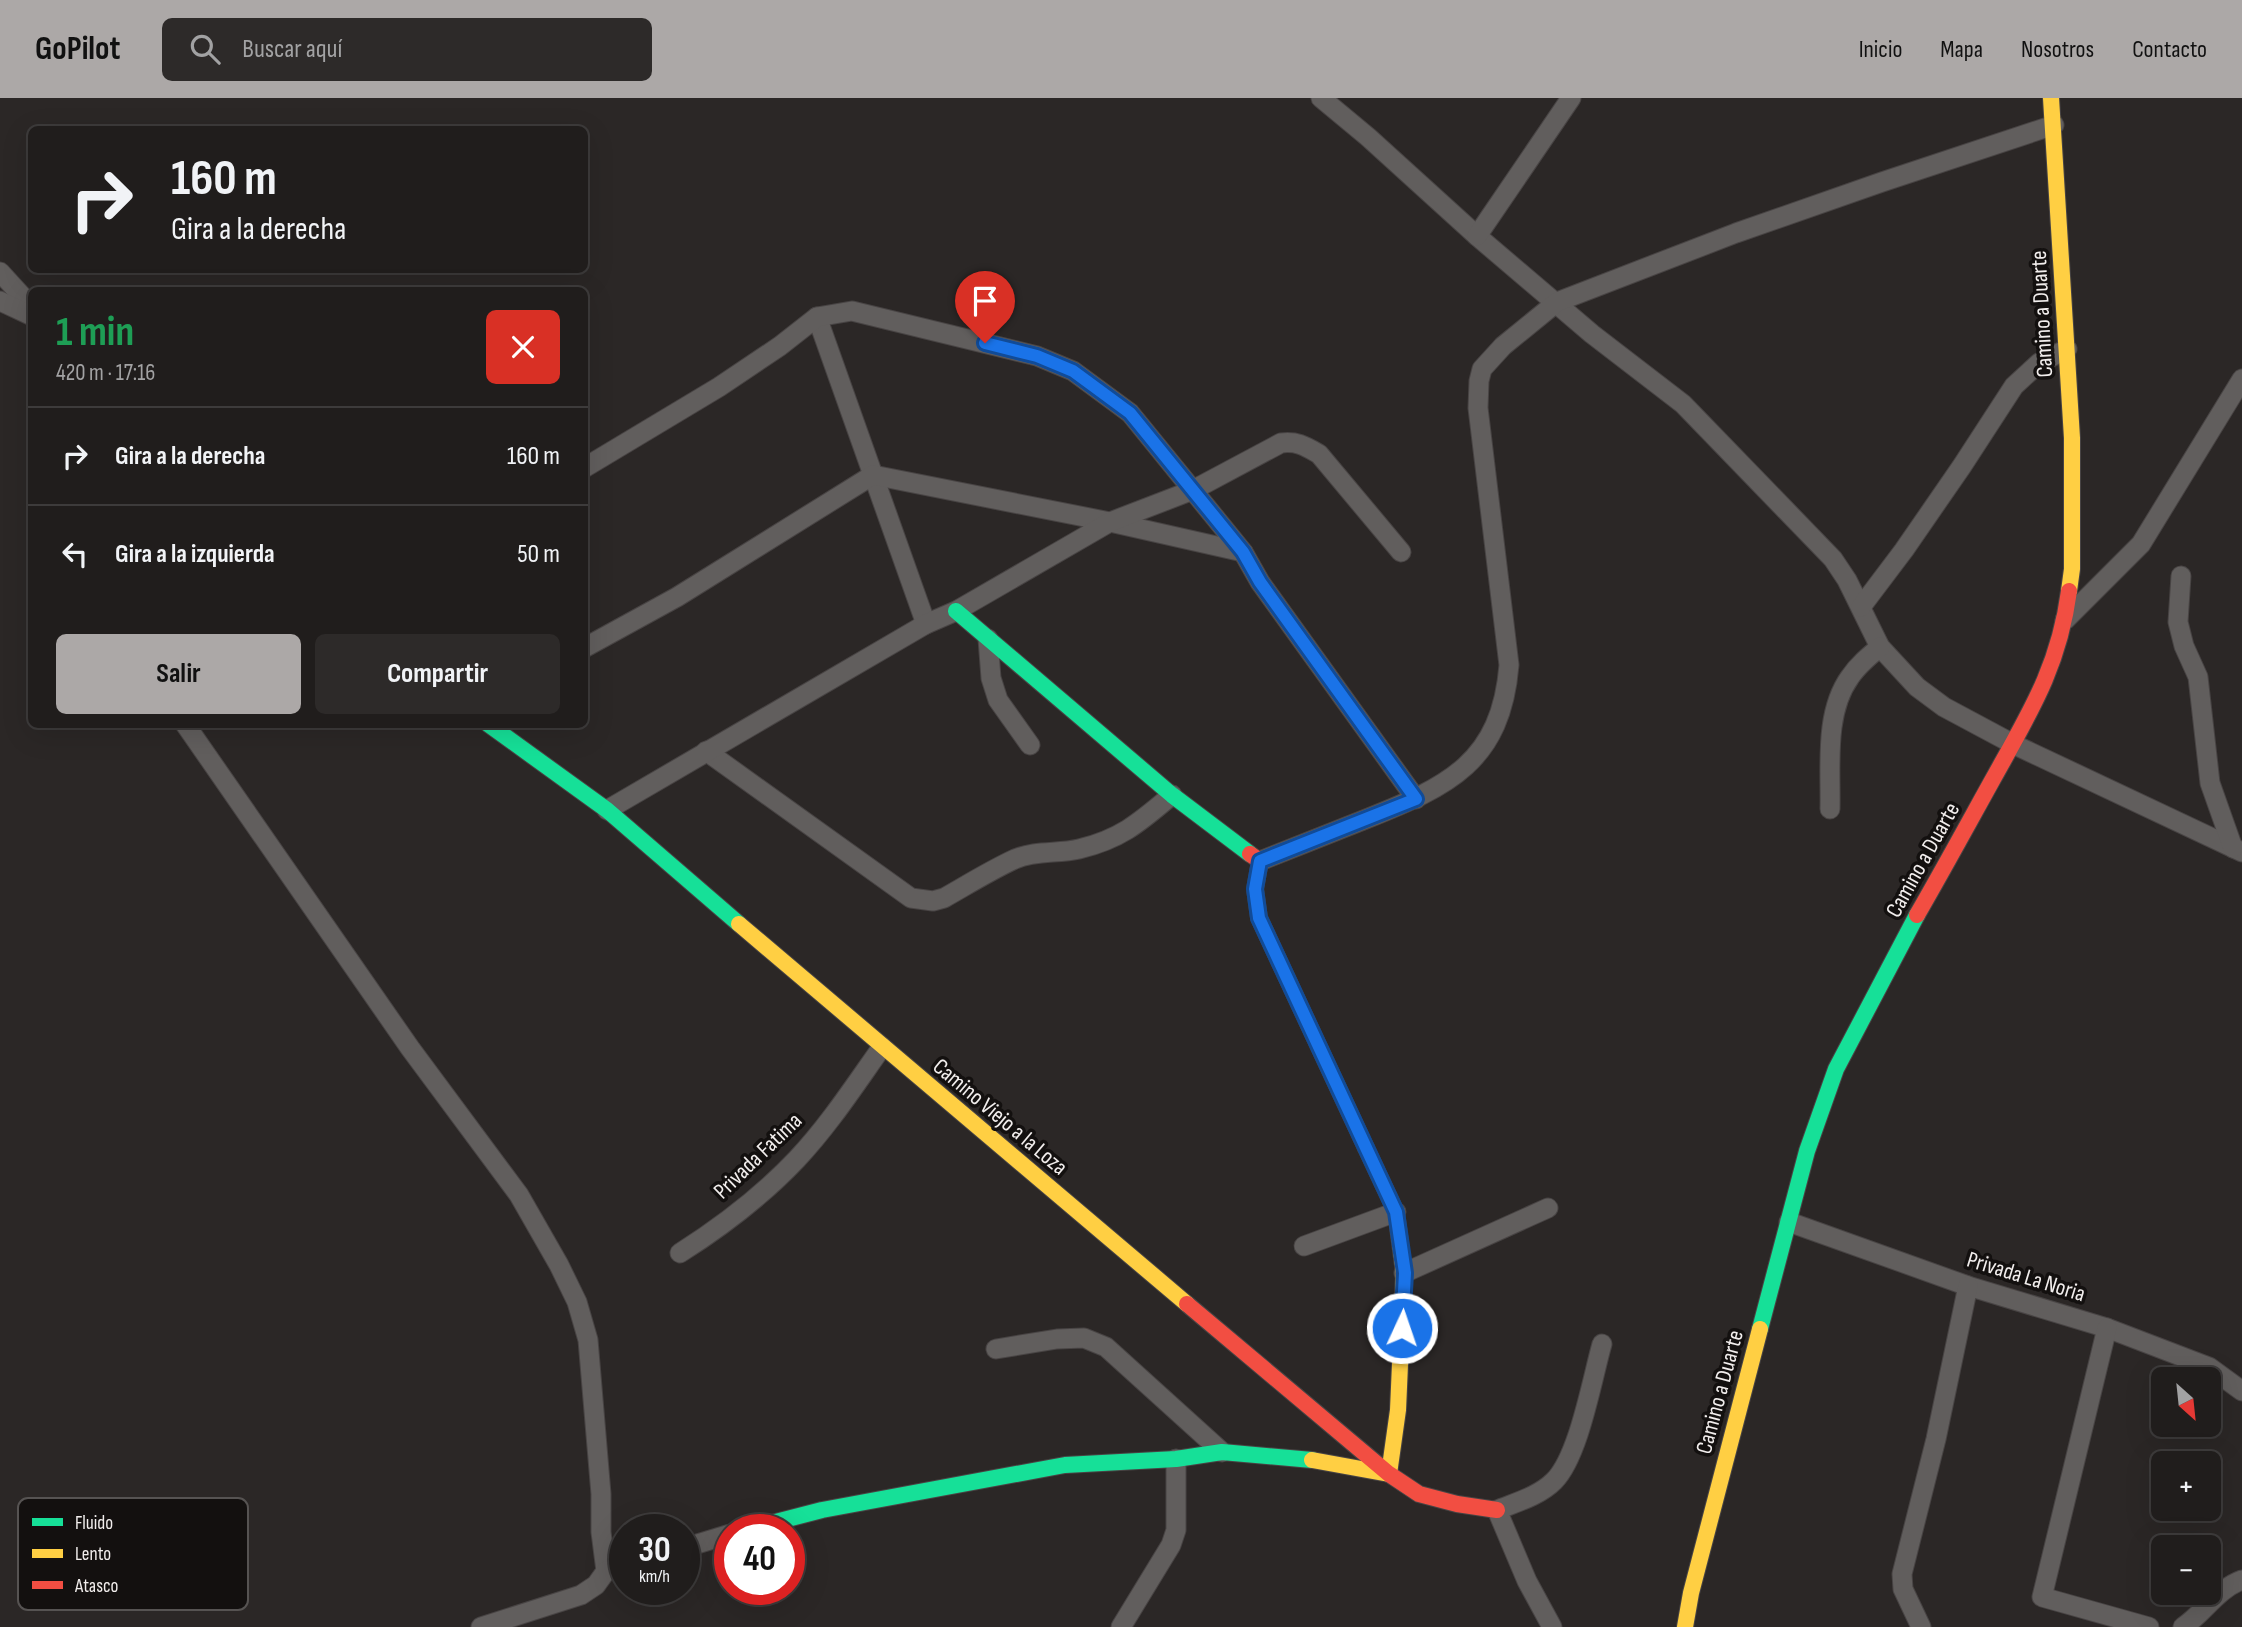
<!DOCTYPE html>
<html lang="es">
<head>
<meta charset="utf-8">
<style>
  :root { --surface:#201d1c; --page:#2d2a29; --text:#f1f3f6; --muted:#a2a2a3; --line:#3d3b3b; --accent:#aca8a7 }
  body { margin:0; font-family:"Sofia Sans Condensed",sans-serif; background:var(--page); color:var(--text); height:100vh; display:flex; flex-direction:column; font-size:26px; white-space:nowrap }
  * { box-sizing:border-box; margin:0 }
  p { font-size:23px; color:var(--muted) }
  .icon { flex:none; width:38px; height:38px; fill:none; stroke:currentColor; stroke-width:2; stroke-linecap:round; stroke-linejoin:round }
  .map { position:relative; flex:1; overflow:hidden }
  .drawer { position:absolute; left:28px; top:189px; width:560px; height:441px; display:flex; flex-direction:column; background:var(--surface); border-radius:10px; box-shadow:0 7px 28px #0002,0 0 0 2px var(--line) }
  .drawer>* { flex:none }
  .top-card { position:absolute; left:28px; top:28px; width:560px; height:147px; border-radius:10px; box-shadow:0 7px 28px #0002,0 0 0 2px var(--line); background:#201d1c; color:var(--text); overflow:hidden }
  .needle { width:46px; rotate:153deg }
  .buttons { position:absolute; left:2151px; top:1269px; display:grid; gap:14px }
  .buttons a { display:grid; place-items:center; width:70px; height:70px; border-radius:10px; background:var(--surface); box-shadow:0 7px 28px #0002,0 0 0 2px var(--line); font-size:35px }
  .speed { position:absolute; left:609px; top:1416px; display:flex; gap:14px; font-size:35px; font-weight:700; text-align:center }
  .speed>* { display:grid; place-content:center; width:91px; height:91px; border-radius:50%; background:var(--surface); box-shadow:0 7px 28px #0002,0 0 0 2px var(--line); line-height:1 }
  .speed small { font-size:18px; font-weight:400 }
  .speed .limit { border:10px solid #d22; background:#fff; color:#111 }
  .pin { position:absolute; display:grid; place-items:center; width:60px; height:60px; color:#fff; margin:-72px -30px; border-radius:50% 50% 50% 0; rotate:-45deg; box-shadow:0 0 7px #0007 }
  .pin .icon { rotate:45deg }
  .me { position:absolute; width:77px; margin:-38px; rotate:3deg; stroke-linejoin:round; filter:drop-shadow(0 0 5px #0008) }
  .turn { display:flex; align-items:center; gap:24px; height:147px; padding:0 28px; font-size:32px }
  .turn .icon { width:91px; height:91px; stroke-width:2.5 }
  .turn b { display:block; font-size:49px; line-height:60px }
  .round { display:grid; place-items:center; flex:none; width:74px; height:74px; border-radius:10px; background:var(--page) }
  .head { display:flex; align-items:center; justify-content:space-between; height:119px; padding:0 28px }
  h1 { font-size:42px; font-weight:700; line-height:52px; color:#1e9e55 }
  .cta { display:flex; gap:14px; margin-top:auto; padding:14px 28px }
  .cta a { flex:1; height:80px; border-radius:10px; background:var(--accent); color:#111; font-size:28px; font-weight:700; line-height:80px; text-align:center }
  .cta a+a { background:var(--page); color:var(--text) }
  ul { padding:0; list-style:none }
  li { display:flex; align-items:center; gap:21px; height:98px; padding:0 28px; border-top:2px solid var(--line) }
  li div { flex:1 }
  li b { display:block; font-size:26px }
  li em { font-style:normal }
  header { display:flex; align-items:center; gap:42px; box-sizing:border-box; height:98px; padding:0 35px; background:var(--accent); color:#111 }
  header strong { font-size:33px }
  nav { display:flex; gap:38px; margin-inline-start:auto; font-size:24px }
  .search { width:490px; height:63px; background:var(--page); display:flex; align-items:center; gap:18px; box-sizing:border-box; padding:0 24px; border-radius:10px; color:var(--muted); font-size:26px }
  .map>svg:first-child { display:block }
</style>
</head>
<body>
<header>
<strong>GoPilot</strong>
<div class="search"><svg class="icon" aria-label="search" viewBox="0 0 24 24"><circle cx="10" cy="10" r="6"/><path d="M15 15l6 6"/></svg>Buscar aquí</div>
<nav><a>Inicio</a><a>Mapa</a><a>Nosotros</a><a>Contacto</a></nav>
</header>
<div class="map">
<svg width="2242" height="1529" viewBox="0 0 2242 1529">
  <rect width="100%" height="100%" fill="#2b2726"/>
  <g fill="none" stroke-linecap="round" stroke-linejoin="round">
    <defs>
      <g id="street">
        <path d="M1321,0L1368,39L1477,138L1592,236L1683,306L1833,461L1847,482L1880,549L1917,589L1944,609L2015,647L2242,754"/>
        <path d="M1477,138L1571,0"/>
        <path d="M0,174L32,209"/>
        <path d="M0,203L32,218"/>
        <path d="M817,219L926,526"/>
        <path d="M584,370L719,289L780,248L817,219L852,213L1037,258L1073,273L1130,315L1243,454L1260,484L1416,701"/>
        <path d="M2181,478L2178,524L2184,548L2198,579L2210,685L2233,750"/>
        <path d="M1861,509L1904,452L1962,368L2014,288L2039,265L2067,251"/>
        <path d="M2065,522L2141,446L2242,281"/>
        <path d="M988,541L991,580L998,602L1030,647"/>
        <path d="M584,550L677,499L873,377L1110,424L1243,454"/>
        <path d="M185,626L410,950L519,1097L559,1167L577,1204L588,1242L601,1396V1434L606,1473"/>
        <path d="M706,653L911,800L933,803L944,800C967,787 991,772 1015,761C1036,752 1058,756 1079,751C1121,741 1140,724 1172,697"/>
        <path d="M1830,711C1831,669 1824,615 1850,579C1858,567 1869,558 1880,549"/>
        <path d="M607,712L926,526L956,513L1110,424L1193,392L1281,345C1297,343 1305,348 1319,356L1401,454"/>
        <path d="M1260,763C1295,749 1331,735 1366,721C1449,688 1501,664 1509,567L1478,310L1479,283L1482,271L1503,248L1557,204L1736,135L1882,84L2054,27"/>
        <path d="M1789,1124L1968,1188L2107,1230L2209,1269L2242,1293"/>
        <path d="M1304,1148L1396,1114"/>
        <path d="M680,1155C721,1129 763,1097 797,1061C829,1027 855,987 882,949"/>
        <path d="M1404,1175L1548,1110"/>
        <path d="M2107,1230L2042,1499L2149,1529"/>
        <path d="M996,1251L1057,1241L1084,1240L1106,1249L1222,1354"/>
        <path d="M684,1450L730,1436"/>
        <path d="M481,1529L581,1497L596,1487L606,1473L625,1467"/>
        <path d="M1121,1529L1171,1447L1176,1432V1361"/>
        <path d="M1552,1529L1527,1483L1497,1412C1517,1404 1539,1398 1554,1383C1579,1358 1592,1281 1602,1246"/>
        <path d="M1921,1529L1903,1491L1902,1476L1936,1341L1968,1188"/>
        <path d="M2183,1529C2204,1515 2217,1491 2242,1482"/>
      </g>
      <g id="fast">
        <path d="M956,513L1172,697L1250,756"/>
        <path d="M488,626L607,712L739,826"/>
        <path d="M1760,1231L1807,1053L1836,971L1917,817"/>
        <path d="M745,1432L822,1412L1065,1367L1176,1361L1222,1354L1312,1362"/>
      </g>
      <g id="slow">
        <path d="M2051,0L2072,340V471L2069,493"/>
        <path d="M739,826L1187,1206"/>
        <path d="M1312,1362L1389,1376L1398,1312L1404,1175L1396,1114L1366,1050"/>
        <path d="M1685,1529L1691,1495L1760,1231"/>
      </g>
      <g id="jam">
        <path d="M1250,756L1260,763L1255,791L1259,820L1366,1050"/>
        <path d="M1917,817C1943,772 1968,726 1993,681C2029,616 2059,569 2069,493"/>
        <path d="M1187,1206L1389,1376L1419,1396L1457,1406L1497,1412"/>
      </g>
    </defs>
    <use href="#street" stroke="#484444" stroke-width="21"/>
    <use href="#fast" stroke="#484444" stroke-width="18"/>
    <use href="#slow" stroke="#484444" stroke-width="18"/>
    <use href="#jam" stroke="#484444" stroke-width="18"/>
    <use href="#street" stroke="#615e5d" stroke-width="19"/>
    <use href="#fast" stroke="#16e098" stroke-width="16"/>
    <use href="#slow" stroke="#ffcf43" stroke-width="16"/>
    <use href="#jam" stroke="#f24e42" stroke-width="16"/>
  </g>
  <g fill="none" stroke-linecap="round" stroke-linejoin="round">
    <defs>
      <path id="route" d="M985,245L1037,258L1073,273L1130,315L1243,454L1260,484L1416,701L1260,763L1255,791L1259,820L1396,1114L1405,1175L1402,1230"/>
    </defs>
    <use href="#route" stroke="#114b97" stroke-width="18"/>
    <use href="#route" stroke="#1a73e8" stroke-width="12"/>
  </g>
  <g text-anchor="middle" dominant-baseline="central" stroke-width="7" stroke-linejoin="round" paint-order="stroke">
    <g font-size="23" fill="#f2eeed" stroke="#13100f">
      <text transform="translate(2042 216) rotate(-93)">Camino a Duarte</text>
      <text transform="translate(1923 762) rotate(-61)">Camino a Duarte</text>
      <text transform="translate(1000 1019) rotate(40)">Camino Viejo a la Loza</text>
      <text transform="translate(758 1058) rotate(-44)">Privada Fatima</text>
      <text transform="translate(2026 1179) rotate(17)">Privada La Noria</text>
      <text transform="translate(1720 1294) rotate(-75)">Camino a Duarte</text>
    </g>
  </g>
  <rect x="18" y="1400" width="230" height="112" rx="10" fill="#13100f" stroke="#565352" stroke-width="2"/>
  <rect x="32" y="1420" width="31" height="8" fill="#16e098"/>
  <rect x="32" y="1451" width="31" height="9" fill="#ffcf43"/>
  <rect x="32" y="1483" width="31" height="8" fill="#f24e42"/>
  <g font-size="19" fill="#f2eeed">
    <text x="75" y="1431">Fluido</text>
    <text x="75" y="1462">Lento</text>
    <text x="75" y="1494">Atasco</text>
  </g>
</svg>
<div class="buttons">
<a><svg class="needle" viewBox="-14 -14 28 28"><path d="M0-13l5 13h-10z" fill="#e53935"/><path d="M0 13l5-13h-10z" fill="#a2a2a3"/></svg></a>
<a>+</a>
<a>−</a>
</div>
<div class="speed"><div>30<small>km/h</small></div><div class="limit">40</div></div>
<div class="pin" style="left:985px;top:245px;background:#d93025"><svg class="icon" aria-label="arrive" viewBox="0 0 24 24"><path d="M6 21V4h12l-3 4 3 4H6"/></svg></div>
<svg class="me" style="left:1402px;top:1230px" viewBox="-20 -20 40 40"><circle r="17" fill="#1a73e8" stroke="#fff" stroke-width="3"/><path d="M0-11L8 9 0 5-8 9z" fill="#fff"/></svg>
<div class="top-card">
<div class="turn"><svg class="icon" aria-label="right" viewBox="0 0 24 24"><path d="M7 20v-9h11M14 6l5 5-5 5"/></svg><div><b>160 m</b>Gira a la derecha</div></div>
</div>
<section class="drawer">
<div class="head"><div><h1>1 min</h1><p>420 m · 17:16</p></div><a class="round" style="background:#d93025;color:#fff"><svg class="icon" aria-label="close" viewBox="0 0 24 24"><path d="M6 6l12 12M18 6L6 18"/></svg></a></div>
<ul>
<li><svg class="icon" aria-label="right" viewBox="0 0 24 24"><path d="M7 20v-9h11M14 6l5 5-5 5"/></svg><div><b>Gira a la derecha</b></div><em>160 m</em></li>
<li><svg class="icon" aria-label="left" viewBox="0 0 24 24"><path d="M17 20v-9H6M10 6l-5 5 5 5"/></svg><div><b>Gira a la izquierda</b></div><em>50 m</em></li>
</ul>
<div class="cta"><a>Salir</a><a>Compartir</a></div>
</section>
</div>
</body>
</html>
